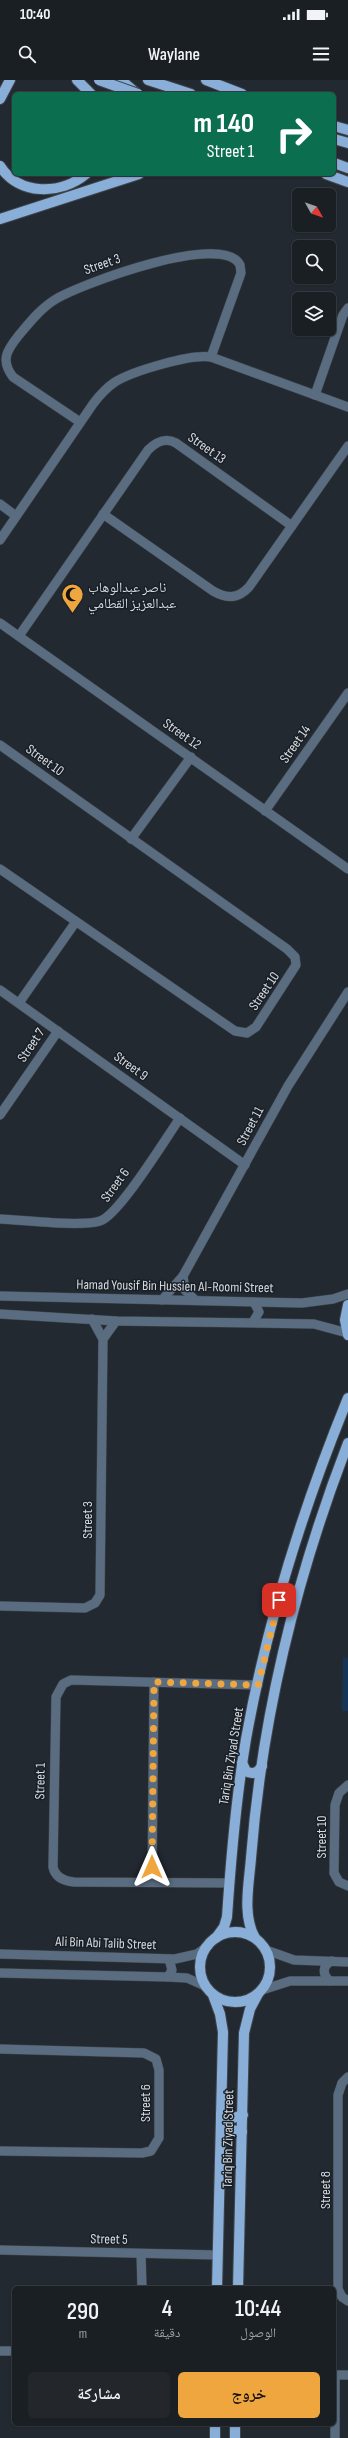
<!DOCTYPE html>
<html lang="ar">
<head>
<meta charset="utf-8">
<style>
  :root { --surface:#1a1f24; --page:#23272c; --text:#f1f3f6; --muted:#9fa2a6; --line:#383d41; --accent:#f0a63f }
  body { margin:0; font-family:"Sofia Sans Condensed","Noto Naskh Arabic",sans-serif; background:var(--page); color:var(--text); direction:rtl; height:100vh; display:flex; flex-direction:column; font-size:15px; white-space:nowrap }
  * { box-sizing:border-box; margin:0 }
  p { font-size:13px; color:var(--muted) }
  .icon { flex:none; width:22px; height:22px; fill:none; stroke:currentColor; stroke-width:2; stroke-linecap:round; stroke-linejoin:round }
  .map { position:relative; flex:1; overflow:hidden; direction:ltr }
  .side { position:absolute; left:12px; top:2206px; width:324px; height:140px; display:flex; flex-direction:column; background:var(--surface); border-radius:6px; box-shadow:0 1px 3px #0004,0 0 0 1px var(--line); direction:rtl }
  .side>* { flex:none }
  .banner { position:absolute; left:12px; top:12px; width:324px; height:84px; border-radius:6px; box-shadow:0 1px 3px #0004,0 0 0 1px var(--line); direction:rtl; background:#0b6e4f; color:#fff; overflow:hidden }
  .needle { width:26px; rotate:130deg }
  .tools { position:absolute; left:292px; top:108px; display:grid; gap:8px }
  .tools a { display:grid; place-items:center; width:44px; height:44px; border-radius:6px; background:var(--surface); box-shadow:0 1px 3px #0004,0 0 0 1px var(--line); font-size:20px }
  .pin { position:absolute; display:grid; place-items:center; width:34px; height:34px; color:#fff; margin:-17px; border-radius:8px; box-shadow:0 2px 6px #0006 }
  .me { position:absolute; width:44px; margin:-22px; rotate:0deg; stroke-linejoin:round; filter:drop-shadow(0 0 3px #0008) }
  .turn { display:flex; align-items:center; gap:14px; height:84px; padding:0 16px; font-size:18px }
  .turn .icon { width:52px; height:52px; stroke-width:2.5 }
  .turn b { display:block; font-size:28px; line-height:34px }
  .eta { display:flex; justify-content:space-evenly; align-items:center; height:68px; text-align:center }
  .eta b { font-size:24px; font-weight:600; line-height:28px }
  .action { display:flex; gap:8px; margin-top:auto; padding:8px 16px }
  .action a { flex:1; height:46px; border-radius:6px; background:var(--accent); color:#111; font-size:16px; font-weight:600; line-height:46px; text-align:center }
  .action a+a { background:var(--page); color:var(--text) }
  .status { display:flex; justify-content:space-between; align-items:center; height:28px; padding:0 20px; background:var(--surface); direction:ltr }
  .status svg { height:11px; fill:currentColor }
  header { display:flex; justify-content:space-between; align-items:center; height:52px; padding:0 16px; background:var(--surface); font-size:18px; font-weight:600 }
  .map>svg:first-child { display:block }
</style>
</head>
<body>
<div class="status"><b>10:40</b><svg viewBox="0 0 49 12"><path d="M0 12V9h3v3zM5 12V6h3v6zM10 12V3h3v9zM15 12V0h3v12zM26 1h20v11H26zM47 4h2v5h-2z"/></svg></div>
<header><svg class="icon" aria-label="menu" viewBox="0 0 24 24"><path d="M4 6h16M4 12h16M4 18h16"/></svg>Waylane<svg class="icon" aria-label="search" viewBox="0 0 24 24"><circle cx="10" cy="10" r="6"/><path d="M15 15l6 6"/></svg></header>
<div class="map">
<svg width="348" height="2358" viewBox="0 0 348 2358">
  <rect width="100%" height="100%" fill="#232930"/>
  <path fill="#163556" d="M343,1577L348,1578V1631H342Z"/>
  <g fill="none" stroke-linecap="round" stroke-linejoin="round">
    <defs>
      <g id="minor">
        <path d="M315,315L343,235L348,228"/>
        <path d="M80,342L13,297C0,280 7,270 19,255C30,242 41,228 56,219C81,204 223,151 240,185L241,193L211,277"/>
        <path d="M0,424L16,436"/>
        <path d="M103,434L213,511C227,519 238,519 249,507L348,366"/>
        <path d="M0,460L93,324C99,316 106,308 115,302C133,291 190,274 211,277L348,327"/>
        <path d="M0,543L348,789"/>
        <path d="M19,556L148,370C156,362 165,357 176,363L292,446"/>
        <path d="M0,665L287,869L295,877L296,885L256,947L247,953L235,951L0,789"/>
        <path d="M265,731L348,613"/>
        <path d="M131,759L191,677"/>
        <path d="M0,910L245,1085"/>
        <path d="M19,923L75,843"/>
        <path d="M0,1035L58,951"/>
        <path d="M0,1139C23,1140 81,1147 100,1141C119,1135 166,1058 180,1038"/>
        <path d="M183,1196L185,1210L195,1220"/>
        <path d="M0,1216L302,1223L333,1219L348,1214"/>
        <path d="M162,1220L183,1196L288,1006L348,912"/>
        <path d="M0,1234L116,1241L314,1244L347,1253"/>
        <path d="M253,1242L259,1232L254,1222"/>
        <path d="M103,1259L116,1241"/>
        <path d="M0,1526L85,1528L95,1523L100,1515L103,1259L92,1239"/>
        <path d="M348,1705L339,1713L335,1725L334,1793L339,1802L348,1806"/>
        <path d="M152,1802L154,1602"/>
        <path d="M229,1803L74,1802C64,1801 55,1797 53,1787L56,1617L63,1604L71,1600L258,1605"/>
        <path d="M266,1870L294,1880L348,1882"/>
        <path d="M0,1874L175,1879L197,1874L208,1866"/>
        <path d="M0,1893L168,1897L187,1898L205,1906"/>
        <path d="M168,1897L172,1890L169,1879"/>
        <path d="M330,1901C322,1895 322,1885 332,1881"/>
        <path d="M262,1910L290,1901H348"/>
        <path d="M0,1969L144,1973L156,1979L159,1990V2058L151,2071L142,2073L0,2071"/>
        <path d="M348,1997L342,2003L338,2015V2209L342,2217L348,2221"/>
        <path d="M0,2170L217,2175"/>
        <path d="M141,2174L142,2208"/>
        <path d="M0,2271H14"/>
        <path d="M334,2295H348"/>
        <path d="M335,2358V2295"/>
      </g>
      <g id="major">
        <path d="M77,0L91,14"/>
        <path d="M121,0L136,13"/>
        <path d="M148,0L191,14"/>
        <path d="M206,0L242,14"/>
        <path d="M0,19L10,0"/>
        <path d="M334,46L348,50"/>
        <path d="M334,59L348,63"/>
        <path d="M334,83L348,88"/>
        <path d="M0,86C19,116 61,115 86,94"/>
        <path d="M326,94L348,102"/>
        <path d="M0,139L139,94"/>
        <path d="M348,1225L345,1240L348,1255"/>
        <path d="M242,1683L246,1691C252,1695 258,1693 262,1686"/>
        <circle cx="235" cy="1887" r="35"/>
        <path d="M216,1858L224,1847L227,1837C231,1777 236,1718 246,1659C267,1542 303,1428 348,1318"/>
        <path d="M255,1858C242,1835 249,1804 251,1778C262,1637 297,1495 348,1363"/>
        <path d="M213,1915L220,1934L223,1952L217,2208"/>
        <path d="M221,2034L230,2039L243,2035"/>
        <path d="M221,2052L229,2049L242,2052"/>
        <path d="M238,2208L244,1953L250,1929L258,1914"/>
        <path d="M215,2358V2344"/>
        <path d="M235,2358V2344"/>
      </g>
    </defs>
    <use href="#minor" stroke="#40454c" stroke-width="10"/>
    <use href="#major" stroke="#40454c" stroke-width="12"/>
    <use href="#minor" stroke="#596c80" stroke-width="9"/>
    <use href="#major" stroke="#89afd9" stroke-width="10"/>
    <defs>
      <path id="major-bridge" d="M99,0L138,14"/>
    </defs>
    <use href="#major-bridge" stroke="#40454c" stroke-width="12" stroke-linecap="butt"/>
    <use href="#major-bridge" stroke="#89afd9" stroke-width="10"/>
  </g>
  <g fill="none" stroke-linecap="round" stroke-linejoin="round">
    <path stroke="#f0a63f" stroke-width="7" stroke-dasharray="0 12.6" d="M152,1787L154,1602L258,1605L279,1520"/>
  </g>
  <defs>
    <symbol id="mosque-pin" viewBox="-11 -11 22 30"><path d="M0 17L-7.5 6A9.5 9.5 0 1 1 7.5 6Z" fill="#f0a63f" stroke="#191f26"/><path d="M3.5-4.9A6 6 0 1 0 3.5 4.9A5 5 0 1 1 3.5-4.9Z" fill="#111"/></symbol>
  </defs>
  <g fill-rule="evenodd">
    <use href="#mosque-pin" x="60" y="502" width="25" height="34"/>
  </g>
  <g text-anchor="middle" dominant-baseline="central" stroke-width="3" stroke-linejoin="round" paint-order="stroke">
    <g font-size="14" fill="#d6dadf" stroke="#191f26">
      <text transform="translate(102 184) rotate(-19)">Street 3</text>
      <text transform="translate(207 368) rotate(35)">Street 13</text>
      <text transform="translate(182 654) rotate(35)">Street 12</text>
      <text transform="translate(295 664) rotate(-55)">Street 14</text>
      <text transform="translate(45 680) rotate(36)">Street 10</text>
      <text transform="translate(264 911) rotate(-56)">Street 10</text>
      <text transform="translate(31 965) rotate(-56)">Street 7</text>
      <text transform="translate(131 986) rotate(36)">Street 9</text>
      <text transform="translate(250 1046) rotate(-62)">Street 11</text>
      <text transform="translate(115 1105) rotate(-54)">Street 6</text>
      <text transform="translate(175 1206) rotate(1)">Hamad Yousif Bin Hussien Al-Roomi Street</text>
      <text transform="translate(87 1440) rotate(-90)">Street 3</text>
      <text transform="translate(231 1676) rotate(-81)">Tariq Bin Ziyad Street</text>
      <text transform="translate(40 1701) rotate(-89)">Street 1</text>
      <text transform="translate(321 1757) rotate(-90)">Street 10</text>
      <text transform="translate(106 1863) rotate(2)">Ali Bin Abi Talib Street</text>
      <text transform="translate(145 2023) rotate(-90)">Street 6</text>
      <text transform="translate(228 2059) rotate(-89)">Tariq Bin Ziyad Street</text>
      <text transform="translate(325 2110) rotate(-90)">Street 8</text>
      <text transform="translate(109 2159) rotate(1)">Street 5</text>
    </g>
    <g font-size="14" fill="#d6dadf" stroke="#191f26" text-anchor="start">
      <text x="88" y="507">ناصر عبدالوهاب<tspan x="88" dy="16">عبدالعزيز القطامي</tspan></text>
    </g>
  </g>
</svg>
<div class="tools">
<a><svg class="needle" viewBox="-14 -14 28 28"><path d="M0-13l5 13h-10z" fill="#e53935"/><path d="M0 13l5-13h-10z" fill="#9fa2a6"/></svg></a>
<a><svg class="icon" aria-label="search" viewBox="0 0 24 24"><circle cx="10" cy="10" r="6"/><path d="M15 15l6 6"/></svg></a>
<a><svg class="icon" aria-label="layers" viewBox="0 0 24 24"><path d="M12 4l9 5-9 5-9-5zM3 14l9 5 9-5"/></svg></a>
</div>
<div class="pin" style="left:279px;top:1520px;background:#d93025"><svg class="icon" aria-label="arrive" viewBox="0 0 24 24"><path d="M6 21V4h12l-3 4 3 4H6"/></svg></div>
<svg class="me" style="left:152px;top:1787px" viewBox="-20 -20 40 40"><path d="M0-17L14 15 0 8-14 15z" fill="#f0a63f" stroke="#fff" stroke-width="4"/></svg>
<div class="banner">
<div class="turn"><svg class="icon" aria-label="right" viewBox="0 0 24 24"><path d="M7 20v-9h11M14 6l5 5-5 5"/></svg><div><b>140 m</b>Street 1</div></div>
</div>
<section class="side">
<div class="eta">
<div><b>10:44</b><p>الوصول</p></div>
<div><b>4</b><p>دقيقة</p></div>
<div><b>290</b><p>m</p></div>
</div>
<div class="action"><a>خروج</a><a>مشاركة</a></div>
</section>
</div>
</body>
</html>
